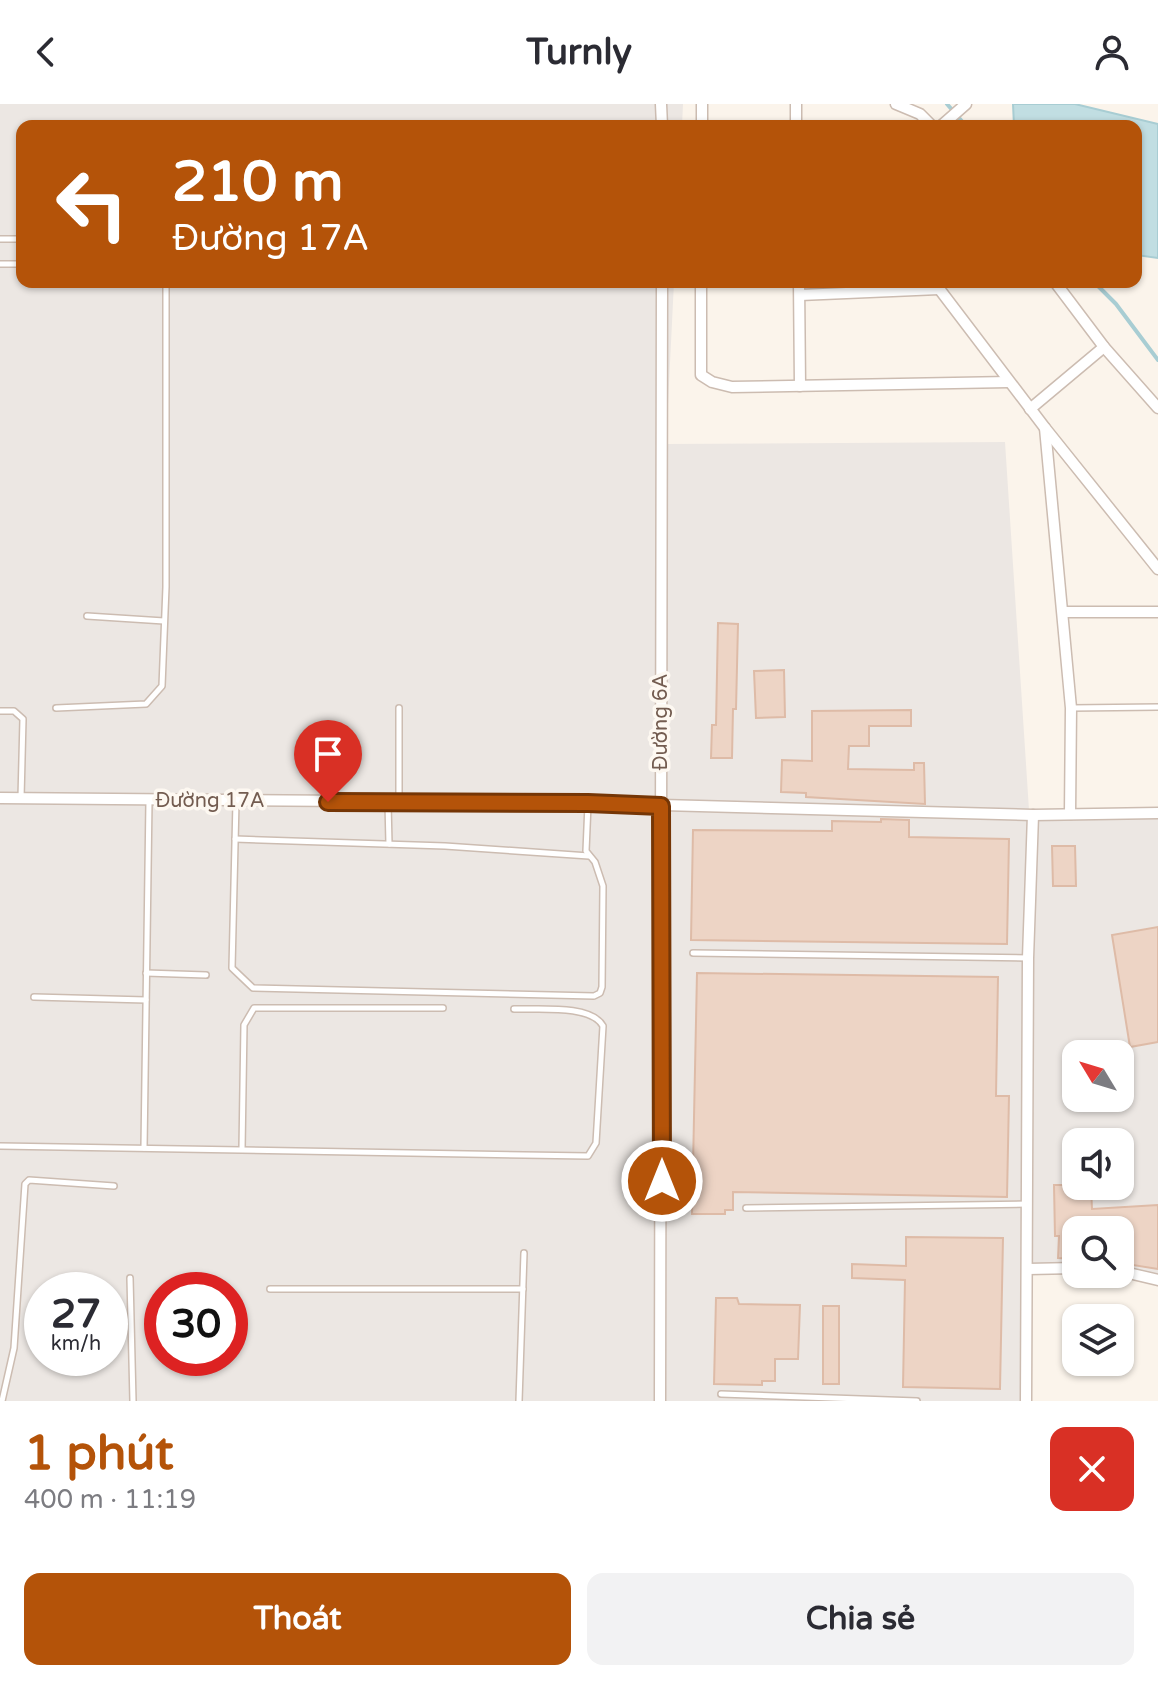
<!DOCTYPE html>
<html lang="vi">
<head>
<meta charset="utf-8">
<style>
  :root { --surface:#fff; --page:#f2f2f3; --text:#2b2b33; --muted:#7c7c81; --accent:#b45309 }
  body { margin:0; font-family:"Varela Round",sans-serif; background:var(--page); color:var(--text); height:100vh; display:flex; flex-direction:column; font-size:30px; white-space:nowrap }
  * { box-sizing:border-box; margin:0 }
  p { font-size:26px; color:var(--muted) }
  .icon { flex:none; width:44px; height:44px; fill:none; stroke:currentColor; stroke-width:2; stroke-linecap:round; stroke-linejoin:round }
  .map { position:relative; height:1297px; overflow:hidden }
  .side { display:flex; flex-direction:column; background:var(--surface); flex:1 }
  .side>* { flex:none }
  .top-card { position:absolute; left:16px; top:16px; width:1126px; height:168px; border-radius:16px; box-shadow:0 2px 6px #0004; background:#b45309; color:#fff; overflow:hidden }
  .needle { width:52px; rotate:308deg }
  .buttons { position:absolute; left:1062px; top:936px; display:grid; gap:16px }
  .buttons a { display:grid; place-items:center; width:72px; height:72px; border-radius:16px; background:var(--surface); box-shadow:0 2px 6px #0004; font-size:40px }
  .speed { position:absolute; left:24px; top:1168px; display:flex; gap:16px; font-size:40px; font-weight:700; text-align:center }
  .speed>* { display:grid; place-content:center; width:104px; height:104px; border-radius:50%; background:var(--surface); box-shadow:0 2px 6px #0004; line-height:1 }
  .speed small { font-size:20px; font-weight:400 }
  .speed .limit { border:12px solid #d22; background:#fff; color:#111 }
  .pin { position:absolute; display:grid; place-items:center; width:68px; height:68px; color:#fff; margin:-82px -34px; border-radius:50% 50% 50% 0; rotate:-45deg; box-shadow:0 0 8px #0007 }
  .pin .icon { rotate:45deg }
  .me { position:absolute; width:88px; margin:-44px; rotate:0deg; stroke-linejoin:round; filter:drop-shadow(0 0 6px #0008) }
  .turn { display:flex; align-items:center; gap:28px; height:168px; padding:0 24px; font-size:36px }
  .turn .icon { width:104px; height:104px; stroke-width:2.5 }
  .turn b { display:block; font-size:56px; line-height:68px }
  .round { display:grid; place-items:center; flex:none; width:84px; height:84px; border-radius:16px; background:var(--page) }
  .head { display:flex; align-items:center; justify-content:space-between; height:136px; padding:0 24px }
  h1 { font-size:48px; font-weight:800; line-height:60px; color:var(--accent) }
  .cta { display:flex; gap:16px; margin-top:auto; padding:16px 24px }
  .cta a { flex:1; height:92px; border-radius:16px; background:var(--accent); color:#fff; font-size:32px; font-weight:800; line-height:92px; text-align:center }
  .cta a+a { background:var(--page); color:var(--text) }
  header { display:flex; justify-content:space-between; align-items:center; height:104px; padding:0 24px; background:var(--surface); font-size:36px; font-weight:800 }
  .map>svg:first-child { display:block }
</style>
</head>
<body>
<header><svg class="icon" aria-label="back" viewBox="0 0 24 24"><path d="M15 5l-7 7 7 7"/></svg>Turnly<svg class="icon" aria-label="person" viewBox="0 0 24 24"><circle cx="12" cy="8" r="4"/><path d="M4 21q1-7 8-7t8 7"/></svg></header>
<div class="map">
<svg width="1158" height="1297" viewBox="0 0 1158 1297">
  <rect width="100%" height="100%" fill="#fbf4eb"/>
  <g fill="#ece7e3" fill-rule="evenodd">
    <path d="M0,0H683L682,22H22V178H674L666,340L1005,338L1029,706L1022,1297H0ZM42,1186H110V1254H42ZM162,1186H230V1254H162Z"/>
    <path d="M1158,713V1172L1120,1162V1126H1076V1160H1032V853L1036,715ZM1076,950H1120V994H1076ZM1076,1038H1120V1082H1076Z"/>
  </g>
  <path fill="#f1e7f7" d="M804,178H929L931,182L804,187Z"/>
  <path fill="#c1dee2" stroke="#a8cdd3" stroke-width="2" d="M1013,0H1075L1158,20V154L1136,151V22H1014Z"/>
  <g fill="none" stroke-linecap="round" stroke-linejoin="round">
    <g stroke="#a8cdd3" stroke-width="4">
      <path d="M947,0L966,22"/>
      <path d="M1094,178L1116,200L1158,256"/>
    </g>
  </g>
  <g fill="#edd4c5" stroke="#debba7" stroke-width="2">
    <path d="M718,519L738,520L736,605H733L732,654H711L712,621H716Z"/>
    <path d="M784,566L785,613L756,614L754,567Z"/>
    <path d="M911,606V622H869V642H849L848,665L914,666V659H924L925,700L806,693V689L781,688L782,656L812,657V607Z"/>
    <path d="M881,715L909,716V733L1009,735L1007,840L691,836L693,726L832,727V717L881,718Z"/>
    <path d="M1052,742H1075L1076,782H1053Z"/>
    <path d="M1158,823V938L1130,943L1112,831Z"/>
    <path d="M697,869L998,873L996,992H1009L1007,1093L733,1088V1106H725V1110H692Z"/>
    <path d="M1054,1081H1068V1084L1091,1082L1092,1105L1158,1101V1165L1120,1159V1126H1076V1155L1058,1154L1059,1132H1055Z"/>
    <path d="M906,1133L1003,1134L1000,1285L903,1283L905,1176L852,1174V1160L906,1162Z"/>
    <path d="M716,1194H737L739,1200L800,1201L798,1255H775V1277H762V1281L714,1280Z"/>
    <rect x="823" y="1202" width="16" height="78"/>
  </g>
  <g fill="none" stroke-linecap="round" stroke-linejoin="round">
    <defs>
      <g id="lane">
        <path d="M0,135H22"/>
        <path d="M0,160H22"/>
        <path d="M87,512L164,517"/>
        <path d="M56,604L146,600L162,582L166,483V178"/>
        <path d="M1072,604L1158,603"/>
        <path d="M0,607H14L23,615L21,694"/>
        <path d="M399,697V604"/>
        <path d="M236,698L232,864L253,884L594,892L600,889L602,883L603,782L595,758L586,747L588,700"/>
        <path d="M388,699L389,740"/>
        <path d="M235,735L445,742L589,752"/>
        <path d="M693,849L1028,854"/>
        <path d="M146,869L206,871"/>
        <path d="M34,893L146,896"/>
        <path d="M0,1042L588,1052L596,1039L603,922C591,900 537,906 514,905"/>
        <path d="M144,1044L149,697"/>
        <path d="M242,1045L244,921L254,904H443"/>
        <path d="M746,1104L1027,1100"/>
        <path d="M130,1174L133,1297"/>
        <path d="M270,1185H523"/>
        <path d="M721,1290L917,1297"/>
        <path d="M2,1297L14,1244L25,1080L29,1076L114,1082"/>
        <path d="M519,1297L524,1149"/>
      </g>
      <g id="street">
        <path d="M661,0L662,22"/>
        <path d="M796,0V22"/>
        <path d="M896,0L920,10L932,22"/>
        <path d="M702,22V0"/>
        <path d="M941,22L966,0"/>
        <path d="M701,178V271L712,278L732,283L1009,278"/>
        <path d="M799,178L800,282"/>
        <path d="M934,178L1045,324L1158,465"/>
        <path d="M1055,178L1104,243L1158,304"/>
        <path d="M800,191L939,185"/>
        <path d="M1030,305L1104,243"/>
        <path d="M1045,324L1071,604L1070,710"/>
        <path d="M1064,508H1158"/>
        <path d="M0,694L588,699L1033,711L1158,709"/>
        <path d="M1028,1165L1076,1164"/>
        <path d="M1120,1167L1158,1176"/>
        <path d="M660,1297L662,178"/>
        <path d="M1026,1297L1028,854L1033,711"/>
      </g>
    </defs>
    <use href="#lane" stroke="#ccbcb1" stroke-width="8"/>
    <use href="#street" stroke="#ccbcb1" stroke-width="13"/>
    <use href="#lane" stroke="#fff" stroke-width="5"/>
    <use href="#street" stroke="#fff" stroke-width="10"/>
  </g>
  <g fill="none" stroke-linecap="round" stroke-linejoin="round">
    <defs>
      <path id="route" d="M328,698L588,699L661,702L662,1077"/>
    </defs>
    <use href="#route" stroke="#753606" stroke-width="20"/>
    <use href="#route" stroke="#b45309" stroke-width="14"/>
  </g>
  <g text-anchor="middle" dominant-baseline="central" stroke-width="7" stroke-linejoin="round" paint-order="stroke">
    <g font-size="20" fill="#735c50" stroke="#fdf8f1">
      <text transform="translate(661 618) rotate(-90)">Đường 6A</text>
      <text x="210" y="697">Đường 17A</text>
    </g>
  </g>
</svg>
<div class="buttons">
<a><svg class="needle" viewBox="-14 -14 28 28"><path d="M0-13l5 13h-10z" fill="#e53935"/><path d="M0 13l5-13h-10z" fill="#7c7c81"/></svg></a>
<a><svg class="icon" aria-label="sound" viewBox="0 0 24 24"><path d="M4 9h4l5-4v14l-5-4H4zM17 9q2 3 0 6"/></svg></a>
<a><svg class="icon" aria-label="search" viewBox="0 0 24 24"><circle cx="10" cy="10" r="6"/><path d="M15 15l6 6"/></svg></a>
<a><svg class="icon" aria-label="layers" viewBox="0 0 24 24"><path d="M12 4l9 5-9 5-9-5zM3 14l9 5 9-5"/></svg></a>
</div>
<div class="speed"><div>27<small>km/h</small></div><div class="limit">30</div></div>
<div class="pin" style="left:328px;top:698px;background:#d93025"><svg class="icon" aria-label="arrive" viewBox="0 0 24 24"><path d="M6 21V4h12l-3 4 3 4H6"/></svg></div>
<svg class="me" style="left:662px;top:1077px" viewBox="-20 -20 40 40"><circle r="17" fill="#b45309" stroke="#fff" stroke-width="3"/><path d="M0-11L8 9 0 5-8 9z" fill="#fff"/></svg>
<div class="top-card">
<div class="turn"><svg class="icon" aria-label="left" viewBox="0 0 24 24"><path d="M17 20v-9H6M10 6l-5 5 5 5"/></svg><div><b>210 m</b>Đường 17A</div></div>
</div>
</div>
<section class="side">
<div class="head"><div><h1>1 phút</h1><p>400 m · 11:19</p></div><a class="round" style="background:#d93025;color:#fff"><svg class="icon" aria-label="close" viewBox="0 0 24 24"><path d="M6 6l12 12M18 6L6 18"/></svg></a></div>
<div class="cta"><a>Thoát</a><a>Chia sẻ</a></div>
</section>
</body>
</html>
